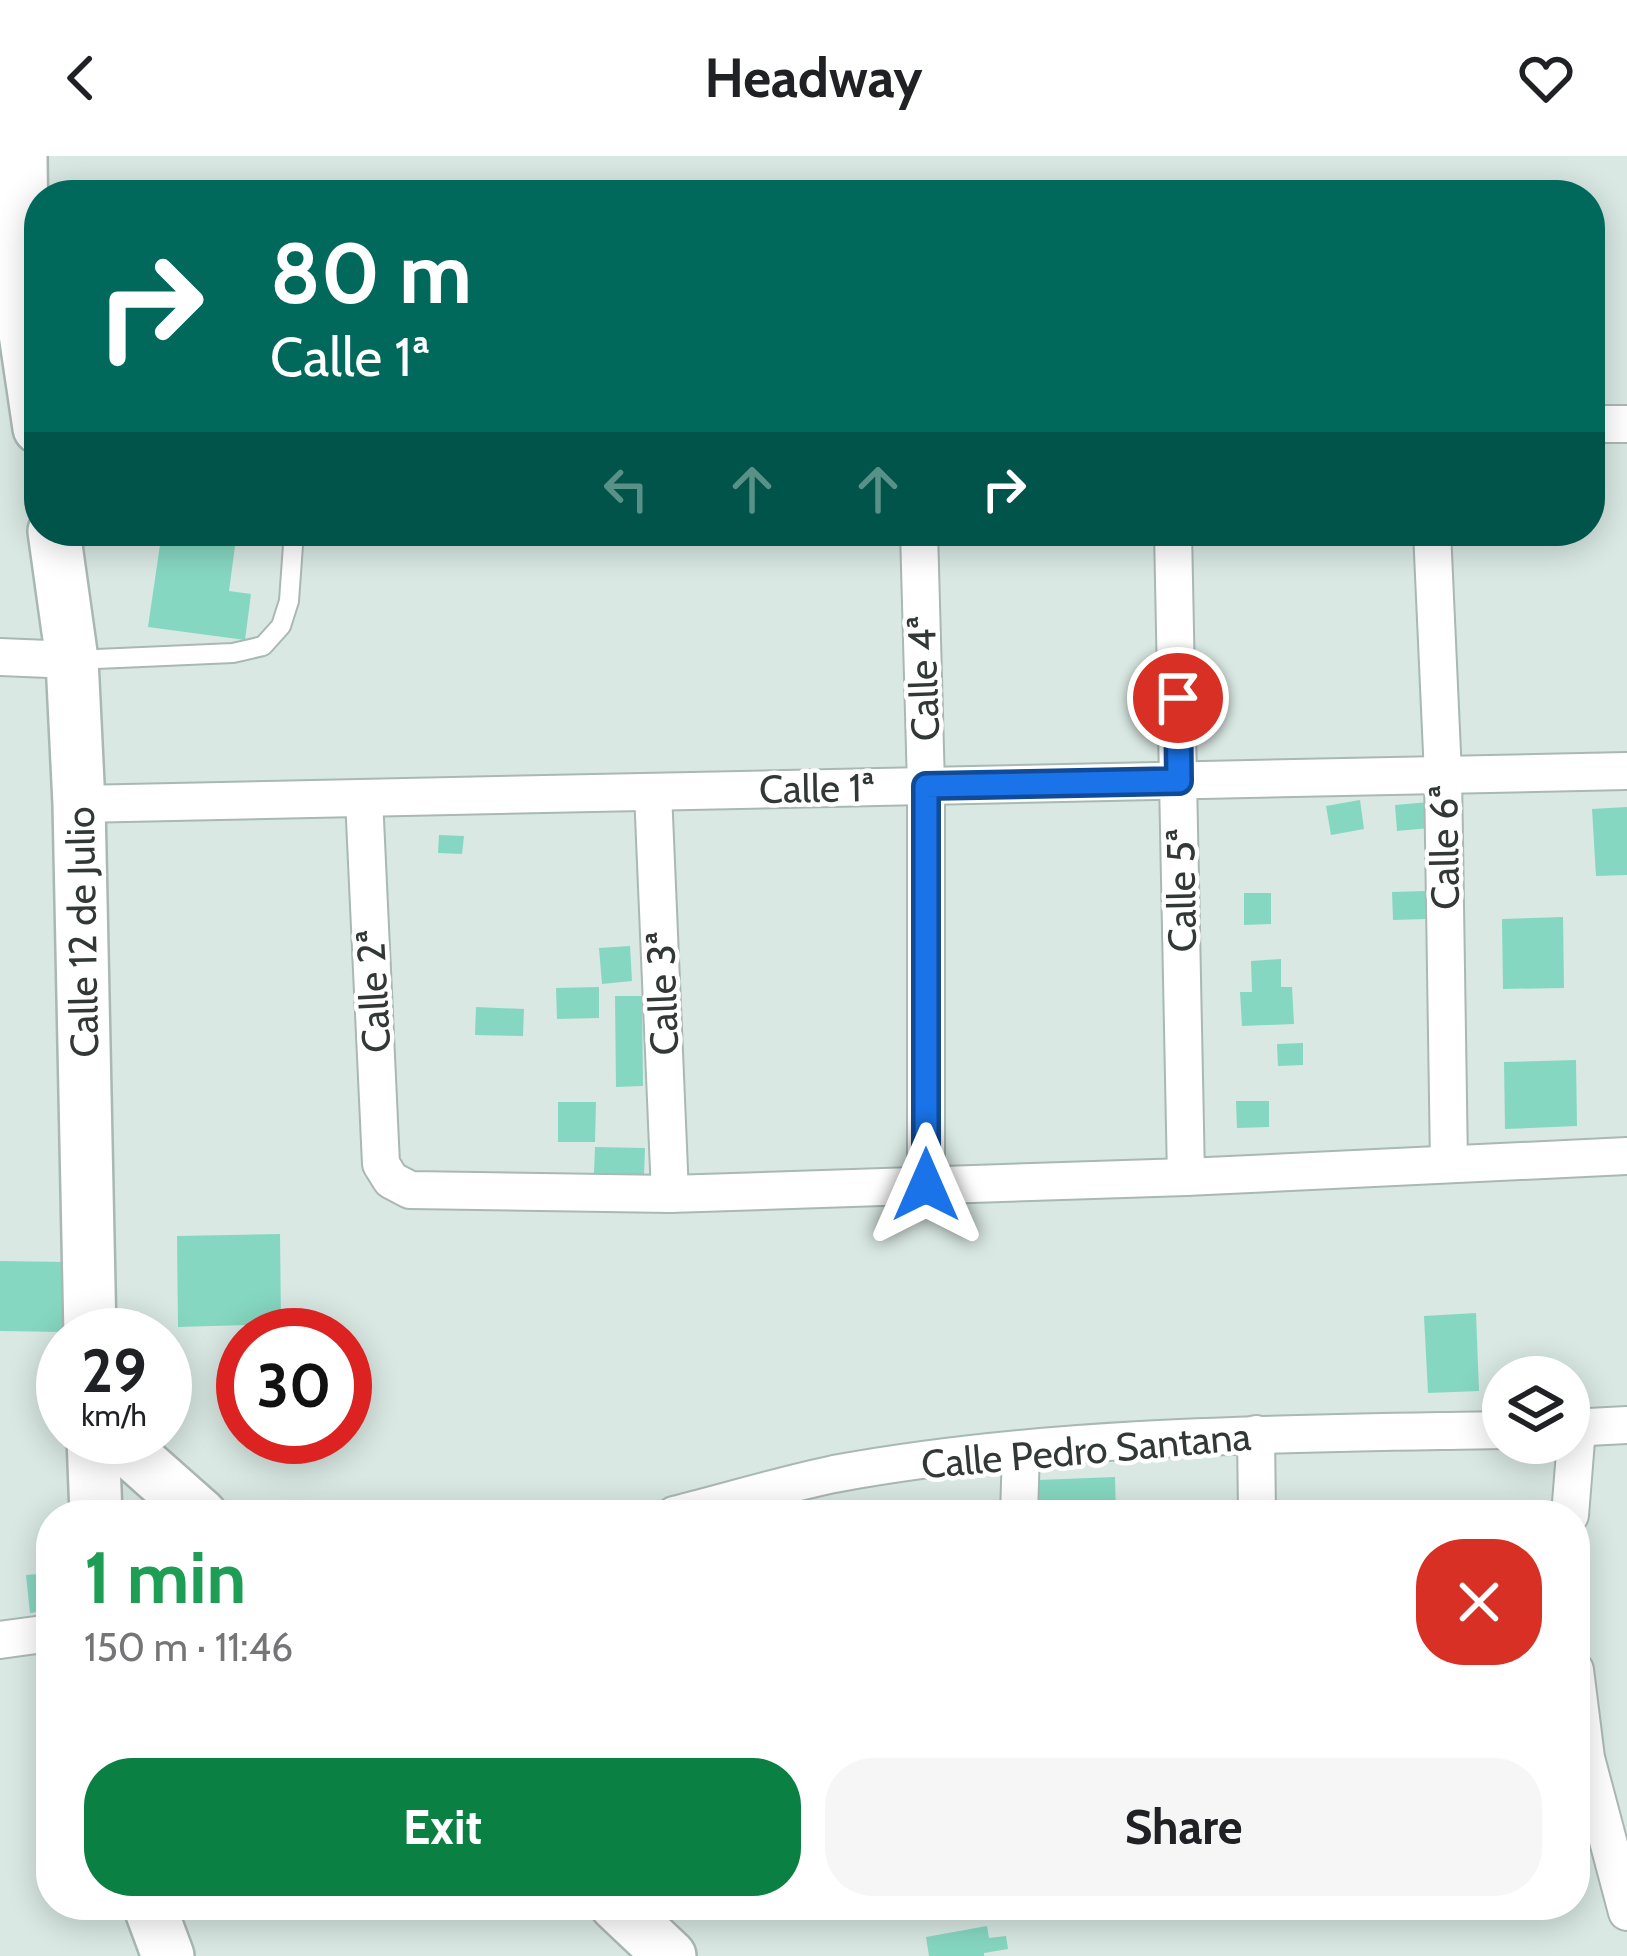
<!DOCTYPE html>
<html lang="en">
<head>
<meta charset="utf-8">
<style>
  :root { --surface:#fff; --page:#f6f6f6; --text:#202124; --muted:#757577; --accent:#0b8043 }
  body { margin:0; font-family:Cabin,sans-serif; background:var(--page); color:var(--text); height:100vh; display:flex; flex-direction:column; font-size:45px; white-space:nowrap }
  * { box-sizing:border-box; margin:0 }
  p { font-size:39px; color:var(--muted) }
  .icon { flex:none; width:66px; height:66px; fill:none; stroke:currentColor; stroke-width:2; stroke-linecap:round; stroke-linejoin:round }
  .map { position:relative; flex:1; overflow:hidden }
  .side { position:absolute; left:36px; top:1344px; width:1554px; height:420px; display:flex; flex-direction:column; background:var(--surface); border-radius:48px; box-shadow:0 6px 30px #0003 }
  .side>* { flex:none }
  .top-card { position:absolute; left:24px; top:24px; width:1581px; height:366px; border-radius:48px; box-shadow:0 6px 30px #0003; background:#00695c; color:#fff; overflow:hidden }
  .controls { position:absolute; left:1482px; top:1200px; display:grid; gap:24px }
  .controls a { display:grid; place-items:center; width:108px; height:108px; border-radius:50%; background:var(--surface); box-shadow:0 6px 30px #0003; font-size:60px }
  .speed { position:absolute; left:36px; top:1152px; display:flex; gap:24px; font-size:60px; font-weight:700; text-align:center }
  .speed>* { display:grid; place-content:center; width:156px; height:156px; border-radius:50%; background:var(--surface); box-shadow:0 6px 30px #0003; line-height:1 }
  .speed small { font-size:30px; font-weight:400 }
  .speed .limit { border:18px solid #d22; background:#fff; color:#111 }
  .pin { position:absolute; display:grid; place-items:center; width:102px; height:102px; color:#fff; margin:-51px; border:6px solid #fff; border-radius:50%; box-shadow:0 3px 12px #0007 }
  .me { position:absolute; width:132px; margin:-66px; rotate:0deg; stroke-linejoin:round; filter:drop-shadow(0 0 9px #0008) }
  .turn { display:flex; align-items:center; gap:42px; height:252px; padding:0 48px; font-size:54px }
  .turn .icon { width:156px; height:156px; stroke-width:2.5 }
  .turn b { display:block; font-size:84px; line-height:102px }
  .lanes { display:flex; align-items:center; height:114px; padding:0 48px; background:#0003; justify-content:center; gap:60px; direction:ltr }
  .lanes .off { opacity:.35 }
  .round { display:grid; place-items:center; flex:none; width:126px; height:126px; border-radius:48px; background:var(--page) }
  .overview { display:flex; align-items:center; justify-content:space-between; height:204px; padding:0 48px }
  h1 { font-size:72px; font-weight:800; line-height:90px; color:#1e9e55 }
  .cta { display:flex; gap:24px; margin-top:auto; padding:24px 48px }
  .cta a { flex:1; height:138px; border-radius:48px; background:var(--accent); color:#fff; font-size:48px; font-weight:800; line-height:138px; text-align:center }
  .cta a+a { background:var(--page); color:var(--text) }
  header { display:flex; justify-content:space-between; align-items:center; height:156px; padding:0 48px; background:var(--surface); font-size:54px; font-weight:800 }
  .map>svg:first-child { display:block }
</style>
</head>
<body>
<header><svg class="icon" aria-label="back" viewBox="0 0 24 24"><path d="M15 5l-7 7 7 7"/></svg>Headway<svg class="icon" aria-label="heart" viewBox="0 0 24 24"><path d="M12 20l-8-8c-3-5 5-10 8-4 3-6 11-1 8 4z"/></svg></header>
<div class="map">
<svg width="1627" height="1800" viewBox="0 0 1627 1800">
  <rect width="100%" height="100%" fill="#d9e8e3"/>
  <g fill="#86d7c1">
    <path d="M162,375H237L229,435L251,438L245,484L148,471Z"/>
    <path d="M1360,644L1364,673L1331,679L1326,650Z"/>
    <path d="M1429,646L1430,672L1397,675L1395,649Z"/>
    <path d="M1627,651V719L1596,720L1592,653Z"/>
    <path d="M439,679L464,680L462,698L438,697Z"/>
    <path d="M1425,735L1426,763L1393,764L1392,736Z"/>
    <path d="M1244,737H1271V768L1244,769Z"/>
    <path d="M1563,761L1564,832L1503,833L1502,763Z"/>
    <path d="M630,790L632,825L602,828L599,792Z"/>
    <path d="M1281,803V831H1292L1294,868L1242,870L1240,836H1252L1251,805Z"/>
    <path d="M599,831V862L557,863L556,832Z"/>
    <path d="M615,840H642L643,930L616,931Z"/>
    <path d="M476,851L524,853L523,880L475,879Z"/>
    <path d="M1303,887V909L1278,910L1277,888Z"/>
    <path d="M1576,904L1577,970L1505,973L1504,906Z"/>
    <path d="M1236,945H1269V971L1237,972Z"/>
    <path d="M558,946H596L595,986H558Z"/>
    <path d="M595,991L645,992L644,1019L594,1017Z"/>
    <path d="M280,1078L281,1168L178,1171L177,1080Z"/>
    <path d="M0,1105L65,1106L64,1176L0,1175Z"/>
    <path d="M1476,1157L1479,1235L1428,1237L1424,1160Z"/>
    <path d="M1115,1321L1116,1359H1040L1038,1324Z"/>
    <path d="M51,1417V1454L30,1457L26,1419Z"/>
    <path d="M987,1770L989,1782L1006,1780L1008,1793L984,1797V1800H929L926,1781Z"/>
  </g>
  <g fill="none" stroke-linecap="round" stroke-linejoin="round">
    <defs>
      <path id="lane" d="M74,504L233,497L263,490L281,470L289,445L294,375"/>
      <g id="street">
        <path d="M1590,268H1627"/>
        <path d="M919,375L926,630V1029"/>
        <path d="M1173,375L1186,1021"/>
        <path d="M1432,375L1443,619L1449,1008"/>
        <path d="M0,501L72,504"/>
        <path d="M653,636L670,1038"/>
        <path d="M364,642L381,1008L391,1024L410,1034L670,1038L1186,1021L1627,1000"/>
        <path d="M79,648L1627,615"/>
        <path d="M1569,1272L1627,1269"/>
        <path d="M1256,1278L1257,1359"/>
        <path d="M674,1359C727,1346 781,1329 834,1318C1051,1278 1284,1278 1503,1274"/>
        <path d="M1019,1359L1021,1294"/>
        <path d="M1570,1359L1577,1272"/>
        <path d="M0,1484L51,1477"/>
        <path d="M1575,1514L1586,1602L1627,1756"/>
      </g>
      <g id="secondary">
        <path d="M21,0L23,164L39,272"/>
        <path d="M54,375L72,504L79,648L90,1179"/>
        <path d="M93,1281L96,1359"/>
        <path d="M113,1281L201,1359"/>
        <path d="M149,1749L168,1800"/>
        <path d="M616,1749L670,1800"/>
      </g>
    </defs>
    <use href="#lane" stroke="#aab8b4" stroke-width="22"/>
    <use href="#street" stroke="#aab8b4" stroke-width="40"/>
    <use href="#secondary" stroke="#aab8b4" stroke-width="56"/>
    <use href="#lane" stroke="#fff" stroke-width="18"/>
    <use href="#street" stroke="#fff" stroke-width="36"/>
    <use href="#secondary" stroke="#fff" stroke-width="51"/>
  </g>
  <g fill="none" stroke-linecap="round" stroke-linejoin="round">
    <defs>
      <path id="route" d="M926,1029V630L1179,625L1178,542"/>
    </defs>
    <use href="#route" stroke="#114b97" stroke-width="30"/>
    <use href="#route" stroke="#1a73e8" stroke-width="21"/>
  </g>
  <g text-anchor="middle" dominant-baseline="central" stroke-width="9" stroke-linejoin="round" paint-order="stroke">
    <g font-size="39" fill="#323836" stroke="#fff">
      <text transform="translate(923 522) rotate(-92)">Calle 4ª</text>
      <text transform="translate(817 632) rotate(-1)">Calle 1ª</text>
      <text transform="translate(1444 691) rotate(-91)">Calle 6ª</text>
      <text transform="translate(1181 734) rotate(-91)">Calle 5ª</text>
      <text transform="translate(82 776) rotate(-91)">Calle 12 de Julio</text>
      <text transform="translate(373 835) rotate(-93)">Calle 2ª</text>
      <text transform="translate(662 837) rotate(-92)">Calle 3ª</text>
      <text transform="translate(1086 1294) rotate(-5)">Calle Pedro Santana</text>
    </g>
  </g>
</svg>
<div class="controls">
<a><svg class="icon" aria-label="layers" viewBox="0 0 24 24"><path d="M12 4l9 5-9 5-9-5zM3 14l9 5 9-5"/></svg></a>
</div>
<div class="speed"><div>29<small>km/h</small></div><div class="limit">30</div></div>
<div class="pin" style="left:1178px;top:542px;background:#d93025"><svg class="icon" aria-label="arrive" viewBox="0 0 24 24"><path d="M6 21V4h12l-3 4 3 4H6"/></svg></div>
<svg class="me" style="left:926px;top:1029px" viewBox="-20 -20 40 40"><path d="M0-17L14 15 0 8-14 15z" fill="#1a73e8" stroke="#fff" stroke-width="4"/></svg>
<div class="top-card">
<div class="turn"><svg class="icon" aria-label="right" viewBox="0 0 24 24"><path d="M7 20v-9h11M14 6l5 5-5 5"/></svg><div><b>80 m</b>Calle 1ª</div></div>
<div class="lanes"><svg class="icon off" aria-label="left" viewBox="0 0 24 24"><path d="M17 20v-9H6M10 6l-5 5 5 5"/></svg><svg class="icon off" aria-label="ahead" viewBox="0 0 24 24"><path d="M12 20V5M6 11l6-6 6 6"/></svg><svg class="icon off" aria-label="ahead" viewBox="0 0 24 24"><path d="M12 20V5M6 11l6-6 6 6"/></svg><svg class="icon" aria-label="right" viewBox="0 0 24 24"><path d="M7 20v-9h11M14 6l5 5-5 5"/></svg></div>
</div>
<section class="side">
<div class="overview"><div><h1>1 min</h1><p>150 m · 11:46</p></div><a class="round" style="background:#d93025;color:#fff"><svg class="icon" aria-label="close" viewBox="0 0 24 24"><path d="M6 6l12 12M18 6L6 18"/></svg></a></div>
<div class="cta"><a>Exit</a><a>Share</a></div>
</section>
</div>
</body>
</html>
